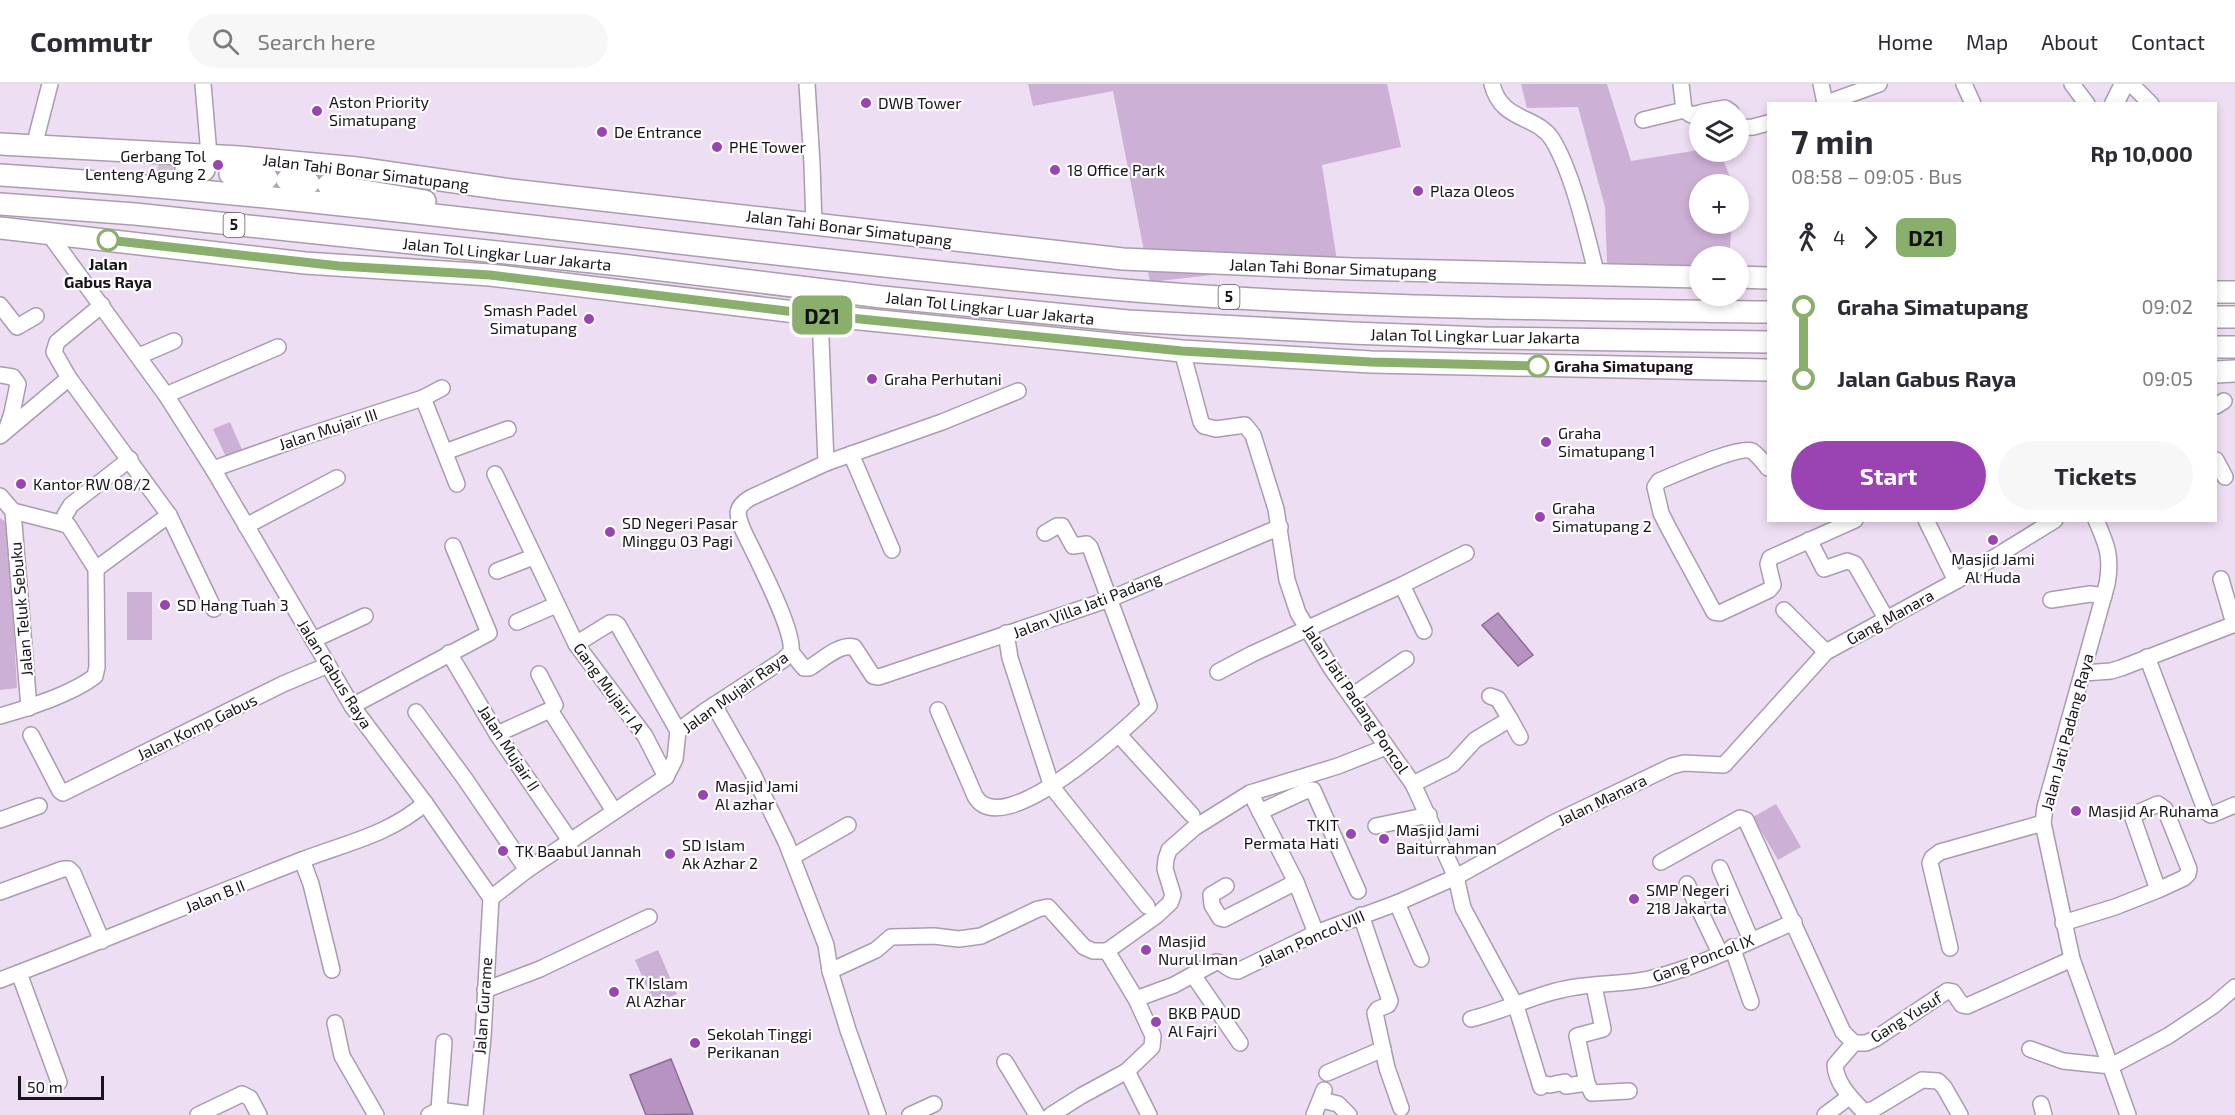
<!DOCTYPE html>
<meta charset="utf-8">
<style>
body{margin:0;font-family:"Exo 2",sans-serif;background:#f7f7f7;color:#2b2b33;height:100vh;display:flex;flex-direction:column;font-size:22px;white-space:nowrap}
*{box-sizing:border-box;margin:0}
p{font-size:20px;color:#7c7c81}
.icon{flex:none;width:33px;height:33px;fill:none;stroke:currentColor;stroke-width:2;stroke-linecap:round;stroke-linejoin:round}
.map{position:relative;flex:1;overflow:hidden}
.side{position:absolute;left:1767px;top:18px;width:450px;height:420px;display:flex;flex-direction:column;background:#fff;border-radius:0px;box-shadow:0 3px 9px #0003}
.side>*{flex:none}
.badge{padding:0 12px;border-radius:9px;font-size:21px;line-height:39px}
.tools{position:absolute;left:1689px;top:18px;display:grid;gap:12px}
.tools a{display:grid;place-items:center;width:60px;height:60px;border-radius:50%;background:#fff;box-shadow:0 3px 9px #0003;font-size:30px}
.scale{position:absolute;left:18px;bottom:15px;width:86px;box-sizing:border-box;padding-left:6px;border:3px solid #18131a;border-top:0;font-size:16px;line-height:21px;white-space:nowrap;color:#18131a;-webkit-text-stroke:4px #fff;paint-order:stroke}
.map>.badge{position:absolute;translate:-50% -50%;box-shadow:0 0 0 3px #fff}
.legs{display:flex;align-items:center;gap:9px;height:66px;padding:0 24px;font-size:20px}
.legs p{margin-inline-start:auto}
.headline{display:flex;align-items:center;justify-content:space-between;height:102px;padding:0 24px}
h1{font-size:33px;font-weight:700;line-height:45px}
.primary-button{display:flex;gap:12px;margin-top:auto;padding:12px 24px}
.primary-button a{flex:1;height:69px;border-radius:36px;background:#9944b2;color:#fff;font-size:24px;font-weight:700;line-height:69px;text-align:center}
.primary-button a+a{background:#f7f7f7;color:#2b2b33}
ul{padding:0 24px;list-style:none}
li{display:flex;align-items:center;gap:21px;height:72px;font-size:22px}
li i{display:grid;place-items:center;width:9px;height:100%;margin:0 8px;background:currentColor}
li i::after{content:'';width:15px;height:15px;margin:-8px;border:4px solid;border-radius:50%;background:#fff}
li p{margin-inline-start:auto}
li:first-child i{background:linear-gradient(#0000 50%,currentColor 0)}
li:last-child i{background:linear-gradient(currentColor 50%,#0000 0)}
header{display:flex;align-items:center;gap:36px;box-sizing:border-box;height:84px;padding:0 30px;background:#fff;border-bottom:2px solid #e1e1e2}
header strong{font-size:28px}
nav{display:flex;gap:33px;margin-inline-start:auto;font-size:21px}
.search{width:420px;height:54px;background:#f7f7f7;display:flex;align-items:center;gap:15px;box-sizing:border-box;padding:0 21px;border-radius:33px;color:#7c7c81;font-size:22px}
.map>svg:first-child{display:block}
.green{fill:#cdb0d6}
.water{fill:#b793c2;stroke:#876d90;stroke-width:1.5}
.lines{fill:none;stroke-linecap:round;stroke-linejoin:round}
.highway-tunnel{stroke:#cec0d2;stroke-width:21;stroke-dasharray:21 10;stroke-linecap:butt}
.minor-casing{stroke:#aa9caf;stroke-width:18}
.major-casing{stroke:#aa9caf;stroke-width:21}
.highway-casing{stroke:#aa9caf;stroke-width:24}
.minor{stroke:#fff;stroke-width:15}
.major{stroke:#fff;stroke-width:18}
.highway{stroke:#fff;stroke-width:21}
.line-1-casing{stroke:#fff;stroke-width:14}
.line-1{stroke:#8aaf6c;stroke-width:9}
.poi-dot{fill:#9944b2;stroke:#fff;stroke-width:2}
.stop-1-dot{fill:#fff;stroke:#8aaf6c;stroke-width:3}
.labels{text-anchor:middle;stroke-width:4.5;stroke-linejoin:round;paint-order:stroke}
.shield{fill:#fff;stroke:#5d5a5f;stroke-width:1.5}
.shield-label{font-size:15px;font-weight:bold;fill:#18131a}
.poi-label{font-size:16px;fill:#18131a;stroke:#fff;text-anchor:start}
.street-label{font-size:16px;fill:#18131a;stroke:#fff}
.stop-label{font-size:16px;font-weight:bold;fill:#18131a;stroke:#fff}
</style>
<header>
<strong>Commutr</strong>
<div class="search"><svg class="icon" aria-label="search" viewBox="0 0 24 24"><circle cx="10" cy="10" r="6"/><path d="M15 15l6 6"/></svg>Search here</div>
<nav><a>Home</a><a>Map</a><a>About</a><a>Contact</a></nav>
</header>
<div class="map">
<svg width="2235" height="1031" viewBox="0 0 2235 1031">
<rect width="100%" height="100%" fill="#eedef3"/>
<g class="green">
<path d="M 1028,0 L 1387,0 L 1401,63 L 1322,81 L 1337,177 L 1150,198 L 1113,7 L 1033,22 Z"/>
<path d="M 1521,0 L 1607,0 L 1631,77 L 1699,66 L 1720,68 L 1733,100 L 1700,100 L 1700,140 L 1732,140 L 1729,172 L 1700,172 L 1699,186 L 1607,180 L 1605,123 L 1578,23 L 1527,24 Z"/>
<path d="M 230,338 L 243,368 L 227,375 L 213,345 Z"/>
<path d="M 0,434 L 8,439 L 17,604 L 0,606 Z"/>
<rect x="127" y="508" width="25" height="48"/>
<path d="M 1776,720 L 1801,763 L 1778,776 L 1753,733 Z"/>
<path d="M 658,866 L 677,910 L 654,920 L 635,876 Z"/>
</g>
<g class="water">
<path d="M 1498,529 L 1533,571 L 1518,582 L 1482,541 Z"/>
<path d="M 671,975 L 693,1030 L 646,1031 L 630,991 Z"/>
</g>
<g class="lines">
<path class="highway-tunnel" d="M 158,81 L 186,85"/>
<defs>
<g id="minor">
<path d="M 203,0 L 209,71"/>
<path d="M 807,0 L 812,80 L 814,141"/>
<path d="M 1492,0 C 1501,38 1537,31 1552,55 C 1573,89 1587,152 1597,192"/>
<path d="M 1681,0 L 1684,26"/>
<path d="M 1821,0 L 1825,19"/>
<path d="M 1964,0 L 1973,20"/>
<path d="M 2072,0 L 2087,20"/>
<path d="M 2131,0 L 2151,20"/>
<path d="M 1824,20 L 1879,0"/>
<path d="M 1703,28 L 1725,24 L 1731,28"/>
<path d="M 1643,36 L 1684,26 L 1691,31 L 1700,29"/>
<path d="M 1738,44 L 1753,43 L 1768,39"/>
<path d="M 34,62 L 50,0"/>
<path d="M 49,150 L 166,311 L 213,385 L 352,622 L 425,719 L 491,814"/>
<path d="M 0,221 L 17,243 L 36,232"/>
<path d="M 102,221 L 57,258 L 54,268 L 69,294 L 169,431 L 214,525"/>
<path d="M 1182,267 L 1201,338 L 1204,342 L 1216,345 L 1245,341 L 1253,351 L 1276,425 L 1287,496 L 1298,529 L 1331,584 L 1413,700 L 1456,793 L 1463,824 L 1516,922 L 1541,1003"/>
<path d="M 139,272 L 174,257"/>
<path d="M 0,291 L 13,293 L 18,300 L 12,329 L 6,347"/>
<path d="M 166,311 L 278,263"/>
<path d="M 423,314 L 457,400"/>
<path d="M 2216,322 L 2224,317"/>
<path d="M 0,352 L 69,294"/>
<path d="M 445,368 L 508,345"/>
<path d="M 851,370 L 892,466"/>
<path d="M 2216,376 L 2225,393"/>
<path d="M 826,379 L 942,338 L 1018,307"/>
<path d="M 1768,384 C 1764,379 1758,371 1752,367 C 1740,361 1674,391 1659,397 L 1655,403 L 1661,429 L 1668,443 L 1714,528 L 1720,529 L 1769,506 L 1773,501 L 1768,480 L 1770,474 L 1855,436"/>
<path d="M 213,385 L 300,354 L 423,314 L 442,304"/>
<path d="M 495,390 L 576,560 L 645,652 L 666,693"/>
<path d="M 0,412 L 13,427 L 68,441 L 96,485 L 97,583 L 95,592 C 74,609 26,625 0,632"/>
<path d="M 13,427 L 29,624"/>
<path d="M 1926,436 L 1956,497"/>
<path d="M 2096,436 C 2107,461 2112,473 2107,500 L 2045,723 L 2043,739 L 2072,875 L 2128,1031"/>
<path d="M 63,440 L 65,431 L 71,421 L 130,375"/>
<path d="M 246,442 L 337,394"/>
<path d="M 1809,456 L 1824,485 L 1847,477 L 1855,480 L 1887,536"/>
<path d="M 96,485 L 169,431"/>
<path d="M 497,487 L 533,473"/>
<path d="M 2221,495 L 2234,540"/>
<path d="M 1402,501 L 1424,547"/>
<path d="M 2051,516 L 2090,510 L 2104,512"/>
<path d="M 1784,526 L 1826,568"/>
<path d="M 517,538 L 556,521"/>
<path d="M 1006,549 L 1010,574 L 1052,703 L 1147,822"/>
<path d="M 313,556 L 365,532"/>
<path d="M 576,560 L 610,539 L 615,539 L 618,541 L 678,647"/>
<path d="M 791,568 L 804,584 L 809,584 C 821,577 840,559 854,563 L 873,592 L 879,593 L 1110,515 L 1280,443"/>
<path d="M 449,569 L 497,650 L 571,758"/>
<path d="M 2147,573 L 2206,728 L 2211,731 L 2235,721"/>
<path d="M 1218,588 L 1252,570 L 1402,501 L 1466,469"/>
<path d="M 2084,589 L 2111,587 L 2121,584 L 2235,540"/>
<path d="M 1352,612 L 1406,575"/>
<path d="M 714,621 L 752,688 L 786,758 L 826,861 L 830,887 L 848,946 L 878,1031"/>
<path d="M 352,622 L 489,549 L 453,462"/>
<path d="M 550,626 L 614,727"/>
<path d="M 938,626 L 975,712 C 1002,760 1126,645 1149,622 L 1090,463 L 1087,460 L 1073,462 L 1062,442 L 1057,442 L 1045,449"/>
<path d="M 416,628 L 465,695 L 527,786"/>
<path d="M 1510,635 L 1520,653"/>
<path d="M 497,650 L 550,626 L 555,621 L 539,590"/>
<path d="M 31,651 L 60,707 L 63,709 L 283,600 L 328,581"/>
<path d="M 1119,651 L 1192,731"/>
<path d="M 1413,700 L 1453,680 L 1475,656 L 1510,635 L 1498,615 L 1490,612"/>
<path d="M 1255,718 L 1296,798 L 1316,849"/>
<path d="M 1260,728 L 1305,707 L 1313,706 L 1358,807"/>
<path d="M 0,736 L 39,722"/>
<path d="M 1376,742 L 1429,731"/>
<path d="M 792,773 L 848,741"/>
<path d="M 302,776 L 311,800 L 332,886"/>
<path d="M 1661,778 L 1740,734 L 1746,736 L 1843,948 L 1854,959"/>
<path d="M 1720,784 L 1751,856"/>
<path d="M 1687,800 L 1720,869"/>
<path d="M 1226,802 L 1211,811 L 1212,821 L 1220,834 L 1224,835 L 1296,798"/>
<path d="M 0,808 L 63,785 L 69,785 L 73,789 L 102,857"/>
<path d="M 491,814 L 527,786 L 666,693 L 675,675 L 678,647 L 705,627 L 783,576 L 791,568 C 795,546 754,470 743,446 C 737,431 734,424 750,414 L 826,379 L 820,231"/>
<path d="M 1397,819 L 1421,875"/>
<path d="M 1361,831 L 1390,917 L 1388,921 L 1378,925 L 1375,929 L 1387,984 L 1401,1024"/>
<path d="M 2063,839 L 2115,823 L 2158,806 L 2184,794 L 2188,790 L 2189,785 L 2165,725 L 2158,720 L 2135,730 L 2133,734 L 2158,806"/>
<path d="M 1732,863 L 1751,918"/>
<path d="M 1950,864 L 1930,779 L 1932,774 L 1940,768 L 2043,739"/>
<path d="M 1107,867 L 1156,832 L 1170,819 L 1173,811 L 1165,785 L 1166,775 L 1169,766 L 1194,744 L 1250,709 L 1338,682 L 1386,663"/>
<path d="M 830,887 L 876,866 L 891,853 L 934,852 L 959,855 L 981,852 L 1038,825 L 1048,823 L 1084,863 L 1093,867 L 1107,867"/>
<path d="M 19,889 L 59,998"/>
<path d="M 1193,891 L 1240,959"/>
<path d="M 0,896 C 101,858 201,815 302,776 C 343,760 391,750 425,719"/>
<path d="M 1594,902 L 1603,945 L 1577,952 L 1587,999 L 1592,1009 L 1629,1007"/>
<path d="M 485,906 L 540,885 L 649,833"/>
<path d="M 1136,915 L 1174,901 L 1216,878 C 1225,878 1228,888 1238,887 L 1316,849 L 1397,819 L 1456,793 L 1553,739 L 1672,682 L 1684,679 L 1724,681 L 1826,568 L 1956,497 L 2055,436"/>
<path d="M 1471,935 C 1507,926 1540,908 1576,903 C 1600,899 1625,900 1649,895 C 1699,883 1747,858 1794,838"/>
<path d="M 335,939 L 342,972 L 376,1031"/>
<path d="M 2030,965 L 2063,977 L 2111,982 L 2168,952 L 2213,922 L 2235,903"/>
<path d="M 1005,978 L 1037,1031"/>
<path d="M 1127,987 L 1149,1031"/>
<path d="M 1327,989 L 1383,965"/>
<path d="M 1540,999 L 1550,1001 L 1565,998 L 1566,1002 L 1587,999"/>
<path d="M 1322,1016 L 1338,1020 L 1349,1031"/>
<path d="M 2041,1020 L 2044,1031"/>
<path d="M 439,1026 L 444,958"/>
<path d="M 198,1031 L 242,1010 L 250,1014 L 259,1031"/>
<path d="M 429,1031 L 439,1026 L 475,1031"/>
<path d="M 475,1031 L 483,953 L 491,814"/>
<path d="M 910,1031 L 934,1020"/>
<path d="M 1051,1031 L 1081,1012 L 1127,987 L 1152,963 L 1153,952 L 1136,915 L 1107,867"/>
<path d="M 1314,1031 L 1324,1006"/>
<path d="M 1825,1031 L 1849,1013"/>
<path d="M 1960,1031 L 1944,1003 L 1938,997 L 1922,996 L 1874,1025 L 1864,1028 C 1852,1015 1836,1000 1835,981 L 1854,959 L 1866,959 L 1875,955 L 1947,907 L 1953,908 L 1962,921 L 1967,922 L 2072,875"/>
</g>
<path id="major" d="M 2114,20 L 2124,0"/>
<g id="highway">
<path d="M 0,60 L 239,73 L 357,84 L 504,105 L 1123,175 L 1353,185 L 1700,193"/>
<path d="M 186,85 L 204,86"/>
<path d="M 230,90 L 267,94"/>
<path d="M 0,91 C 368,115 733,171 1100,204 C 1322,224 1546,225 1768,228"/>
<path d="M 287,96 L 309,99"/>
<path d="M 328,101 L 425,117"/>
<path d="M 0,120 L 135,130 L 621,181 L 882,213 L 1128,237 L 1351,249 L 1484,254 L 1768,258"/>
<path d="M 0,144 L 305,179 L 490,191 L 820,231 L 1182,267 L 1371,278 L 1768,286"/>
<path d="M 1738,193 L 1768,194"/>
<path d="M 2216,208 L 2235,208"/>
<path d="M 2216,233 L 2235,233"/>
<path d="M 2216,263 L 2235,263"/>
<path d="M 2216,288 L 2235,287"/>
</g>
</defs>
<use href="#minor" class="minor-casing"/>
<use href="#major" class="major-casing"/>
<use href="#highway" class="highway-casing"/>
<use href="#minor" class="minor"/>
<use href="#major" class="major"/>
<use href="#highway" class="highway"/>
</g>
<g class="lines">
<defs>
<path id="line-1" d="M 108,156 L 339,182 L 490,191 L 820,231 L 1182,267 L 1371,278 L 1538,282"/>
</defs>
<use href="#line-1" class="line-1-casing"/>
<use href="#line-1" class="line-1"/>
</g>
<g class="poi-dot">
<circle cx="866" cy="19" r="6"/>
<circle cx="317" cy="27" r="6"/>
<circle cx="602" cy="48" r="6"/>
<circle cx="717" cy="63" r="6"/>
<circle cx="218" cy="81" r="6"/>
<circle cx="1055" cy="86" r="6"/>
<circle cx="1418" cy="107" r="6"/>
<circle cx="589" cy="235" r="6"/>
<circle cx="872" cy="295" r="6"/>
<circle cx="1546" cy="358" r="6"/>
<circle cx="21" cy="400" r="6"/>
<circle cx="1540" cy="433" r="6"/>
<circle cx="610" cy="448" r="6"/>
<circle cx="1993" cy="456" r="6"/>
<circle cx="165" cy="521" r="6"/>
<circle cx="703" cy="711" r="6"/>
<circle cx="2076" cy="727" r="6"/>
<circle cx="1351" cy="750" r="6"/>
<circle cx="1384" cy="755" r="6"/>
<circle cx="503" cy="767" r="6"/>
<circle cx="670" cy="770" r="6"/>
<circle cx="1634" cy="815" r="6"/>
<circle cx="1146" cy="866" r="6"/>
<circle cx="614" cy="908" r="6"/>
<circle cx="1156" cy="938" r="6"/>
<circle cx="695" cy="959" r="6"/>
</g>
<g class="stop-1-dot">
<circle cx="108" cy="156" r="10"/>
<circle cx="1538" cy="282" r="10"/>
</g>
<g class="labels">
<g class="shield">
<rect x="223.5" y="129" width="21" height="24" rx="4.5"/>
<rect x="1218.5" y="201" width="21" height="24" rx="4.5"/>
</g>
<g class="shield-label">
<text x="234" y="146">5</text>
<text x="1229" y="218">5</text>
</g>
<g class="poi-label">
<text x="329" y="24">Aston Priority<tspan x="329" dy="18">Simatupang</tspan></text>
<text x="878" y="25">DWB Tower</text>
<text x="614" y="54">De Entrance</text>
<text x="729" y="69">PHE Tower</text>
<text x="206" y="78" text-anchor="end">Gerbang Tol<tspan x="206" dy="18">Lenteng Agung 2</tspan></text>
<text x="1067" y="92">18 Office Park</text>
<text x="1430" y="113">Plaza Oleos</text>
<text x="577" y="232" text-anchor="end">Smash Padel<tspan x="577" dy="18">Simatupang</tspan></text>
<text x="884" y="301">Graha Perhutani</text>
<text x="1558" y="355">Graha<tspan x="1558" dy="18">Simatupang 1</tspan></text>
<text x="33" y="406">Kantor RW 08/2</text>
<text x="1552" y="430">Graha<tspan x="1552" dy="18">Simatupang 2</tspan></text>
<text x="622" y="445">SD Negeri Pasar<tspan x="622" dy="18">Minggu 03 Pagi</tspan></text>
<text x="1993" y="481" text-anchor="middle">Masjid Jami<tspan x="1993" dy="18">Al Huda</tspan></text>
<text x="177" y="527">SD Hang Tuah 3</text>
<text x="715" y="708">Masjid Jami<tspan x="715" dy="18">Al azhar</tspan></text>
<text x="2088" y="733">Masjid Ar Ruhama</text>
<text x="1339" y="747" text-anchor="end">TKIT<tspan x="1339" dy="18">Permata Hati</tspan></text>
<text x="1396" y="752">Masjid Jami<tspan x="1396" dy="18">Baiturrahman</tspan></text>
<text x="682" y="767">SD Islam<tspan x="682" dy="18">Ak Azhar 2</tspan></text>
<text x="515" y="773">TK Baabul Jannah</text>
<text x="1646" y="812">SMP Negeri<tspan x="1646" dy="18">218 Jakarta</tspan></text>
<text x="1158" y="863">Masjid<tspan x="1158" dy="18">Nurul Iman</tspan></text>
<text x="626" y="905">TK Islam<tspan x="626" dy="18">Al Azhar</tspan></text>
<text x="1168" y="935">BKB PAUD<tspan x="1168" dy="18">Al Fajri</tspan></text>
<text x="707" y="956">Sekolah Tinggi<tspan x="707" dy="18">Perikanan</tspan></text>
</g>
<g class="street-label">
<text transform="translate(366 88) rotate(7)" y="6">Jalan Tahi Bonar Simatupang</text>
<text transform="translate(849 144) rotate(7)" y="6">Jalan Tahi Bonar Simatupang</text>
<text transform="translate(507 170) rotate(6)" y="6">Jalan Tol Lingkar Luar Jakarta</text>
<text transform="translate(1333 184) rotate(2)" y="6">Jalan Tahi Bonar Simatupang</text>
<text transform="translate(990 224) rotate(6)" y="6">Jalan Tol Lingkar Luar Jakarta</text>
<text transform="translate(1475 252) rotate(1)" y="6">Jalan Tol Lingkar Luar Jakarta</text>
<text transform="translate(328 345) rotate(-18)" y="6">Jalan Mujair III</text>
<text transform="translate(1087 521) rotate(-21)" y="6">Jalan Villa Jati Padang</text>
<text transform="translate(21 525) rotate(-95)" y="6">Jalan Teluk Sebuku</text>
<text transform="translate(1890 533) rotate(-29)" y="6">Gang Manara</text>
<text transform="translate(335 590) rotate(58)" y="6">Jalan Gabus Raya</text>
<text transform="translate(609 604) rotate(54)" y="6">Gang Mujair I A</text>
<text transform="translate(735 608) rotate(-36)" y="6">Jalan Mujair Raya</text>
<text transform="translate(1356 615) rotate(56)" y="6">Jalan Jati Padang Poncol</text>
<text transform="translate(197 643) rotate(-26)" y="6">Jalan Komp Gabus</text>
<text transform="translate(2067 648) rotate(-75)" y="6">Jalan Jati Padang Raya</text>
<text transform="translate(509 664) rotate(57)" y="6">Jalan Mujair II</text>
<text transform="translate(1602 716) rotate(-26)" y="6">Jalan Manara</text>
<text transform="translate(215 812) rotate(-22)" y="6">Jalan B II</text>
<text transform="translate(1311 854) rotate(-24)" y="6">Jalan Poncol VIII</text>
<text transform="translate(1703 874) rotate(-21)" y="6">Gang Poncol IX</text>
<text transform="translate(483 922) rotate(-86)" y="6">Jalan Gurame</text>
<text transform="translate(1906 933) rotate(-32)" y="6">Gang Yusuf</text>
</g>
<g class="stop-label">
<text x="108" y="186">Jalan<tspan x="108" dy="18">Gabus Raya</tspan></text>
<text x="1554" y="288" text-anchor="start">Graha Simatupang</text>
</g>
</g>
</svg>
<div class="tools">
<a><svg class="icon" aria-label="layers" viewBox="0 0 24 24"><path d="M12 4l9 5-9 5-9-5zM3 14l9 5 9-5"/></svg></a>
<a>+</a>
<a>−</a>
</div>
<div class="scale">50 m</div>
<b class="badge" style="left:822px;top:231px;background:#8aaf6c;color:#111">D21</b>
<section class="side">
<div class="headline"><div><h1>7 min</h1><p>08:58 – 09:05 · Bus</p></div><b>Rp 10,000</b></div>
<div class="legs"><svg class="icon" aria-label="walk" viewBox="0 0 24 24"><circle cx="13" cy="4" r="2"/><path d="M13 8l-2 6 4 7M11 14l-3 7M7 12l3-4h3l4 4"/></svg>4<svg class="icon" aria-label="forward" viewBox="0 0 24 24"><path d="M9 5l7 7-7 7"/></svg><b class="badge" style="background:#8aaf6c;color:#111">D21</b></div>
<ul>
<li><i style="color:#8aaf6c"></i><b>Graha Simatupang</b><p>09:02</p></li>
<li><i style="color:#8aaf6c"></i><b>Jalan Gabus Raya</b><p>09:05</p></li>
</ul>
<div class="primary-button"><a>Start</a><a>Tickets</a></div>
</section>
</div>
